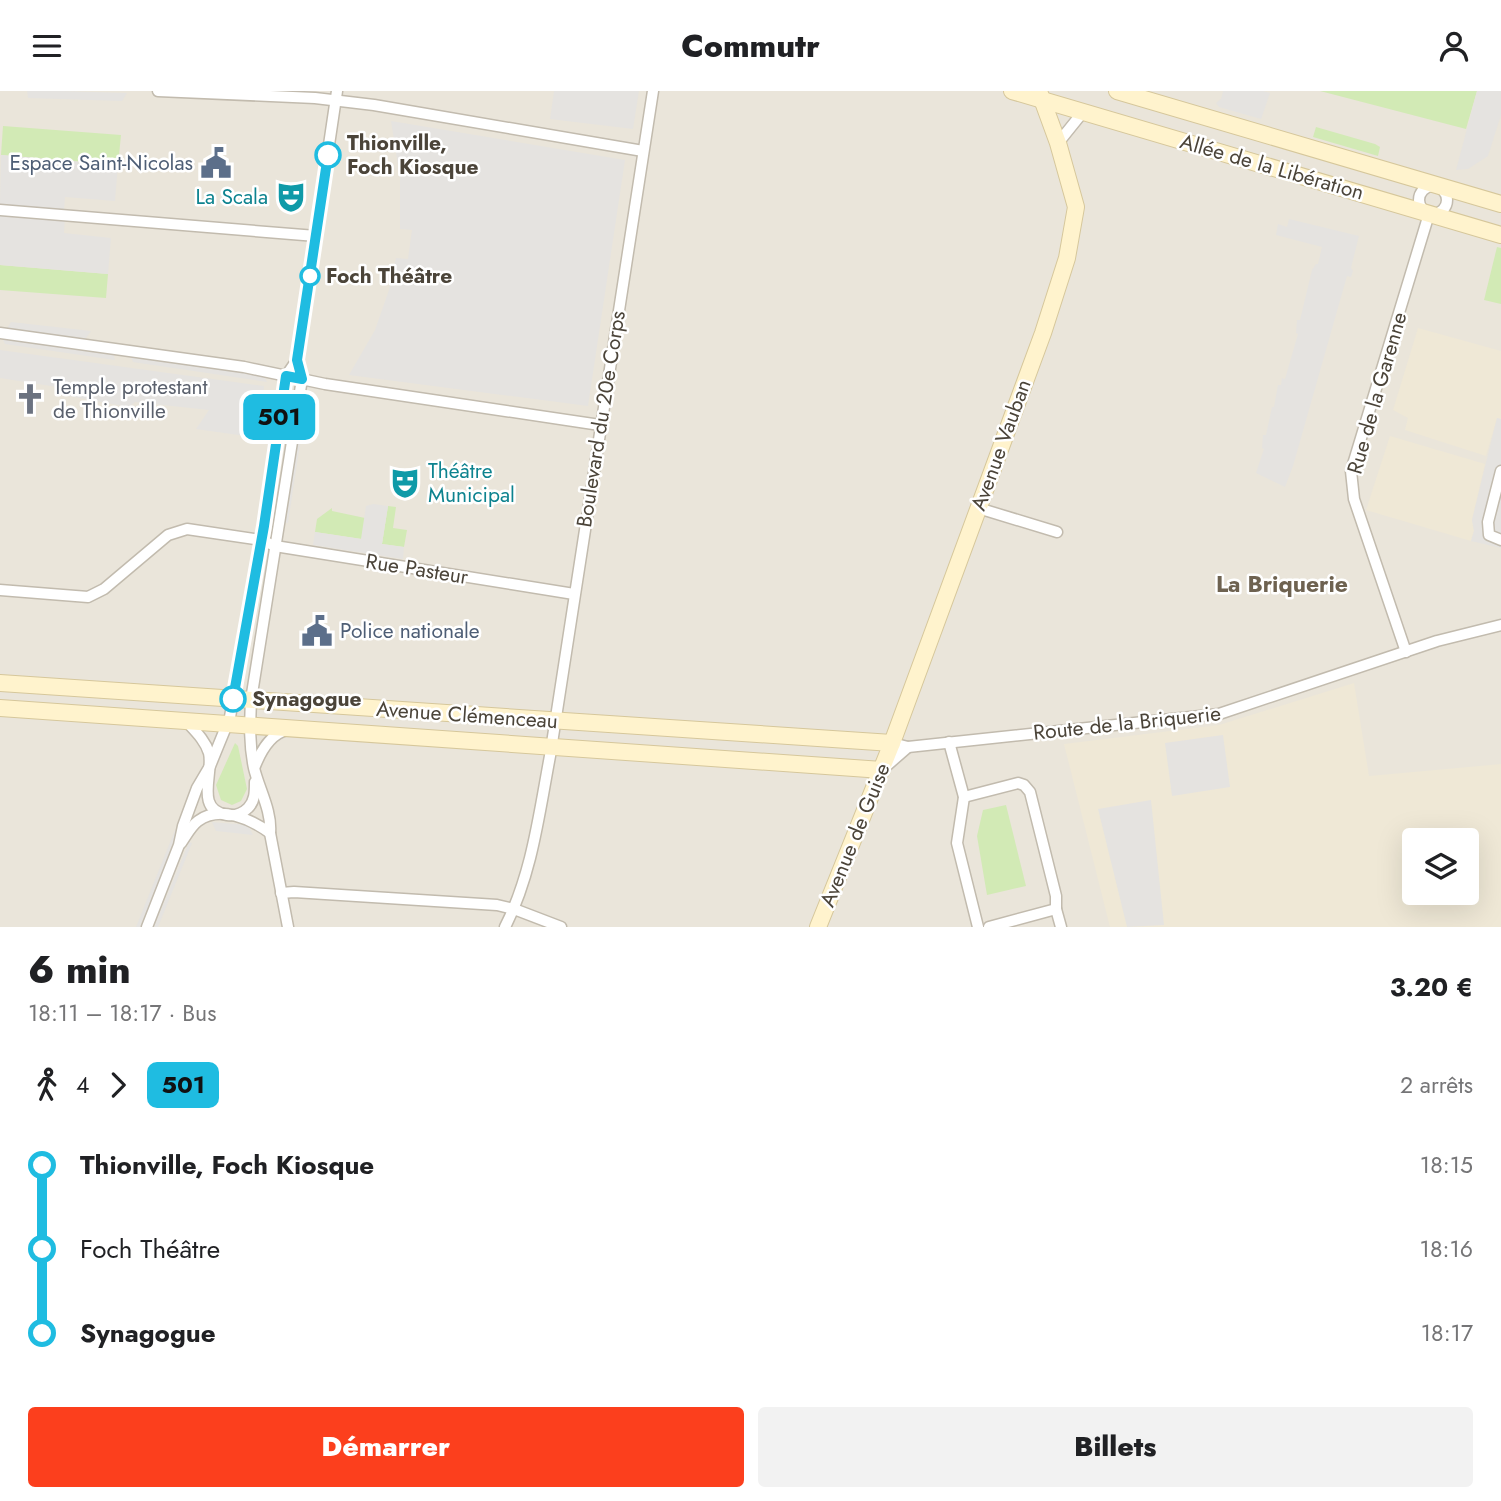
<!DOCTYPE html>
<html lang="fr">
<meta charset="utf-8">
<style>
body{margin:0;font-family:Jost,sans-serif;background:#f2f2f2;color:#202124;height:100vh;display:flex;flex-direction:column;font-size:26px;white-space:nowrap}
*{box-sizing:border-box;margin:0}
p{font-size:23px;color:#757577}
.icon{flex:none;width:38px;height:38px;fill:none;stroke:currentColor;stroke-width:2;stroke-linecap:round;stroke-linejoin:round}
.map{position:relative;height:836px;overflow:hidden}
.details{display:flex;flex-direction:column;background:#fff;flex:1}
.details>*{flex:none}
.badge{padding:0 14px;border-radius:10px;font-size:24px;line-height:46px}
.controls{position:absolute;left:1402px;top:737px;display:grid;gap:14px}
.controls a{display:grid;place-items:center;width:77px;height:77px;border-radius:7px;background:#fff;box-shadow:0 7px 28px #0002;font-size:35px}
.map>.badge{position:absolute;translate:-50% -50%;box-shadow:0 0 0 4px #fff}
.legs{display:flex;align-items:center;gap:10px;height:77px;padding:0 28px;font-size:23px}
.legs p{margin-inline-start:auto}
.overview{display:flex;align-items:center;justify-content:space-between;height:119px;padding:0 28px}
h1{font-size:38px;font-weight:800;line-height:52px}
.primary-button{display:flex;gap:14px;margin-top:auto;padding:14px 28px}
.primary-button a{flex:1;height:80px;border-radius:7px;background:#fc3f1d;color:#fff;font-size:28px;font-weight:800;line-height:80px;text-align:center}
.primary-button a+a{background:#f2f2f2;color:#202124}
ul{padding:0 28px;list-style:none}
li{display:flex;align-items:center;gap:24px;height:84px;font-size:26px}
li i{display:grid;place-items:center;width:10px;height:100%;margin:0 9px;background:currentColor}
li i::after{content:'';width:18px;height:18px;margin:-9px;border:5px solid;border-radius:50%;background:#fff}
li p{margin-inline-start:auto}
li:first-child i{background:linear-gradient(#0000 50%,currentColor 0)}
li:last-child i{background:linear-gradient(currentColor 50%,#0000 0)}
header{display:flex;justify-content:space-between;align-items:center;height:91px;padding:0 28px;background:#fff;font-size:32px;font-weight:800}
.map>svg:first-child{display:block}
.residential{fill:#eae5da;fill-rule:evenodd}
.education{fill:#efe8d6;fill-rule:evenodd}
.green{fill:#d2eab5}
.parking{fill:#e5e3e0}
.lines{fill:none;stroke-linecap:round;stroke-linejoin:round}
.street-casing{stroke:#c2bbae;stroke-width:13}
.secondary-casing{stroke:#d6c79b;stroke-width:18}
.street{stroke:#fff;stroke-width:10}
.secondary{stroke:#fff3cd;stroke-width:16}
.line-1-casing{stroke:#fff;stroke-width:16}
.line-1{stroke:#1fbce1;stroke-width:10}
.stop-1-dot{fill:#fff;stroke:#1fbce1;stroke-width:3.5}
.labels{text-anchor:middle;stroke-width:5;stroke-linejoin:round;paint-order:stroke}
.stop-label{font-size:21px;font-weight:bold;fill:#4b4439;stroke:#fff;text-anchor:start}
.service-label{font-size:21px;fill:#4e5e75;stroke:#fff;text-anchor:end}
.street-label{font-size:21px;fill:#4b4439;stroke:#fff}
.culture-label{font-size:21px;fill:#0d838f;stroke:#fff;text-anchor:end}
.worship-label{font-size:21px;fill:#5b616d;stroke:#fff;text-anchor:start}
.neighbourhood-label{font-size:23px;font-weight:bold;fill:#6e6250;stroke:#fff}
</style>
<header><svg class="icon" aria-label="menu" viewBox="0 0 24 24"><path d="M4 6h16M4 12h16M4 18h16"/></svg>Commutr<svg class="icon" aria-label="person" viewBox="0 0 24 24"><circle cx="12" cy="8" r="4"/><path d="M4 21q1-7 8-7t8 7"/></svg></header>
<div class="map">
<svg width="1501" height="836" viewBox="0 0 1501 836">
<rect width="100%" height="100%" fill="#f6f3ec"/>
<path class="residential" d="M 0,0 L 1501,0 L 1501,836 L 0,836 ZM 1414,749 L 1466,749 L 1466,802 L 1414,802 Z"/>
<g class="education">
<path d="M 1418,237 L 1501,260 L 1501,328 L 1497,327 L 1486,365 L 1405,339 L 1408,327 L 1393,319 Z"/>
<path d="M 1390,345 L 1485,373 L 1472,429 L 1474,440 L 1471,450 L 1366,419 Z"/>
<path d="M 1354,592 L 1369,685 L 1501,673 L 1501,836 L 1110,836 L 1064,653 L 1219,634 ZM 1414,749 L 1466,749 L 1466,802 L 1414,802 Z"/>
</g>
<g class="green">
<path d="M 1320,0 L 1477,0 L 1466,38 Z"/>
<path d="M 3,35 L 121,44 L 118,74 L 1,64 Z"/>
<path d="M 1316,36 L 1375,53 L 1380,56 L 1378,65 L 1313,46 Z"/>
<path d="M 1497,156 L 1501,157 L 1501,213 L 1484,209 Z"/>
<path d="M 0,174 L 108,183 L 106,207 L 0,199 Z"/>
<path d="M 388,415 L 396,416 L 393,437 L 407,439 L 404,456 L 382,453 Z"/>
<path d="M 332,417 L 332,420 L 365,427 L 362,448 L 315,441 L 317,428 Z"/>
<path d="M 235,652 L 238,655 L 247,698 L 241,710 L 232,714 L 221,709 L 216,694 Z"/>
<path d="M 1006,714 L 1026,795 L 987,804 L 977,745 L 983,719 Z"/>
</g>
<g class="parking">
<path d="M 27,0 L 61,0 L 127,2 L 122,10 L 28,7 Z"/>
<path d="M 554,0 L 639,0 L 633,38 L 550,28 Z"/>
<path d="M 1223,0 L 1263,0 L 1270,2 L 1261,28 L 1219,16 L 1216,12 L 1221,8 Z"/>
<path d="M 1477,0 L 1501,0 L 1501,24 L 1488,65 L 1468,78 L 1456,79 Z"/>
<path d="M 391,30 L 625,69 L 588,315 L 349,284 L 375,239 L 389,199 L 396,167 L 408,168 L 412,139 L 400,138 L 400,87 Z"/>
<path d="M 1,64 L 118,74 L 115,110 L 65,106 L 64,119 L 0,114 Z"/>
<path d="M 0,121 L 65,126 L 64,142 L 111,147 L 108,183 L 0,174 Z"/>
<path d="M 1289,128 L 1359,145 L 1351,177 L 1353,180 L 1351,186 L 1347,185 L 1293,375 L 1285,396 L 1256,382 L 1264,358 L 1262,357 L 1263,344 L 1266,344 L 1272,316 L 1274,316 L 1278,294 L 1281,294 L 1282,287 L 1285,288 L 1298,243 L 1296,242 L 1297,229 L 1300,229 L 1312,179 L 1316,173 L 1318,173 L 1322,156 L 1276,144 L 1278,133 L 1287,136 Z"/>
<path d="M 11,231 L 91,240 L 84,250 L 6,239 Z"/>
<path d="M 1,245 L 113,261 L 115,269 L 5,253 Z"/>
<path d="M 0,259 L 264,295 L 259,347 L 196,338 L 209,319 L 135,311 L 129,316 L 57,303 L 57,296 L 0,287 Z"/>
<path d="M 130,264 L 263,283 L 267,291 L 133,271 Z"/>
<path d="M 299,326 L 304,327 L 288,432 L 284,431 Z"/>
<path d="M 1497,327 L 1501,328 L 1501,457 L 1471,450 L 1474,440 L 1472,429 Z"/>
<path d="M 373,413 L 388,415 L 382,453 L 404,456 L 403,468 L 313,454 L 315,441 L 361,448 L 366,415 Z"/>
<path d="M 1223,644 L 1230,696 L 1172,705 L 1165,652 Z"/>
<path d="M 1151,709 L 1164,834 L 1127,836 L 1098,718 Z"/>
<path d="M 212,731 L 248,734 L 253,744 L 216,740 Z"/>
<path d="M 175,739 L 179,741 L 140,836 L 136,836 Z"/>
<path d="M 189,751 L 192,752 L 158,836 L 154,836 Z"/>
</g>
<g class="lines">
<defs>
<g id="street">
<path d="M 158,0 L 315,7 L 374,14 L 643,60"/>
<path d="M 1058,52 L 1083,21"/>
<circle cx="1433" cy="109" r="14"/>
<path d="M 0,119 L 316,145"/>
<path d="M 0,242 L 244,276 L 325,293 L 600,334"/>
<path d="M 1501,380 L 1488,431 L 1489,444 L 1501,449"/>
<path d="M 978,417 L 1057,441"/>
<path d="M 0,499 L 88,506 L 104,498 L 168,444 L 187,438 L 261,449 L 275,455 L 574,503"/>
<path d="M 1406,561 L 1354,408 L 1351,380 L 1429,123"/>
<path d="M 186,630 C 195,640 205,649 209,662 C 214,682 194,719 227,724 C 235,725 243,722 248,717 C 255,710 255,701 255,691"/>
<path d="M 949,651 L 964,706 L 957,752 L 978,836"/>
<path d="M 892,652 L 908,656 L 1219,623 L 1437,550 L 1501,534"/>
<path d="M 255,675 C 261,660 270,643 287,639"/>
<path d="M 884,677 L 908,656"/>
<path d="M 964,706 L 1018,692 L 1024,694 L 1030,701 L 1056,805 L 1056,818 L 1061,836"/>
<path d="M 181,752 C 186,745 191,735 198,730 C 220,714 251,728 270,742"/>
<path d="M 281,802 L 294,801 L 497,814 L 514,818 L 561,836"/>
<path d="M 147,836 L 179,754 L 183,735 L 197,697 L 210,675 L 230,626 L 264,435 L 286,285 L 297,269"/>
<path d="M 288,836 L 270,742 C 272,720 259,698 254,677 C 249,653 250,633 251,609 L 302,288 L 297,269 L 337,0"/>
<path d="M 505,836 C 532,783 539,723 550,665 L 653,0"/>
<path d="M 989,836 L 1056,818"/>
</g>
<g id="secondary">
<path d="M 1012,0 L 1501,144"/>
<path d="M 1117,0 L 1501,113"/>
<path d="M 0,592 L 892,652"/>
<path d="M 0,617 L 882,679"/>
<path d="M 818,836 L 892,652 L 1043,242 L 1067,167 L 1076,116 L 1058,52 L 1039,0"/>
</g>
</defs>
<use href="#street" class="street-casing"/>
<use href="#secondary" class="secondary-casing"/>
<use href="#street" class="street"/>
<use href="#secondary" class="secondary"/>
</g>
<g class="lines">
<defs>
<path id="line-1" d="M 233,608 L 264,435 L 286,285 L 302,288 L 297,269 L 328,64"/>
</defs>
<use href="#line-1" class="line-1-casing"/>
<use href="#line-1" class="line-1"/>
</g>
<defs>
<symbol id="civic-bare" viewBox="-9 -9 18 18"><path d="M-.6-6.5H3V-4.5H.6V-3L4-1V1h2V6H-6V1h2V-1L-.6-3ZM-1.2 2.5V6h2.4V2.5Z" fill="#5c6f8a" stroke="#fff" stroke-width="2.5" paint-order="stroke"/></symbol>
<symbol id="theatre-bare" viewBox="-9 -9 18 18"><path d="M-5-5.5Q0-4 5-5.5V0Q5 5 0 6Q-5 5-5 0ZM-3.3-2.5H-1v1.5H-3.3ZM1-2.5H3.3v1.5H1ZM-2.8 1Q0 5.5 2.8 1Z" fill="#0f9aa8" stroke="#fff" stroke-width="2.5" paint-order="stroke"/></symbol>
<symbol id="church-bare" viewBox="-9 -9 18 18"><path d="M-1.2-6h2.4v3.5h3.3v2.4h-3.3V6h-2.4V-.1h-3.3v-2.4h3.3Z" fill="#6b7280" stroke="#fff" stroke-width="2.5" paint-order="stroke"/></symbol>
</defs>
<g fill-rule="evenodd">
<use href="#civic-bare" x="194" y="50" width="44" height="44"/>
<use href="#theatre-bare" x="269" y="84" width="44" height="44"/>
<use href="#church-bare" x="8" y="286" width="44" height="44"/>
<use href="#theatre-bare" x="383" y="370" width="44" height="44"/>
<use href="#civic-bare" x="295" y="518" width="44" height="44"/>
</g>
<g class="stop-1-dot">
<circle cx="328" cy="64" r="12"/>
<circle cx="310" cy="185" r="9"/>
<circle cx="233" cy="608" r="12"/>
</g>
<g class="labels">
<g class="stop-label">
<text x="347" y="59">Thionville,<tspan x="347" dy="24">Foch Kiosque</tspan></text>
<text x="326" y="192">Foch Théâtre</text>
<text x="252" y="615">Synagogue</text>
</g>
<g class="service-label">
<text x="193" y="79">Espace Saint-Nicolas</text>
<text x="340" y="547" text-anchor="start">Police nationale</text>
</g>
<g class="street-label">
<text transform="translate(1272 76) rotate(16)" y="7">Allée de la Libération</text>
<text transform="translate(1377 302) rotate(-74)" y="7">Rue de la Garenne</text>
<text transform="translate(601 328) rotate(-81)" y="7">Boulevard du 20e Corps</text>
<text transform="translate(1001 354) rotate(-70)" y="7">Avenue Vauban</text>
<text transform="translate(417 478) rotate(9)" y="7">Rue Pasteur</text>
<text transform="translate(467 624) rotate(4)" y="7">Avenue Clémenceau</text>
<text transform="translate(1127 632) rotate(-6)" y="7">Route de la Briquerie</text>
<text transform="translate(855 744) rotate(-68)" y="7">Avenue de Guise</text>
</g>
<g class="culture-label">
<text x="268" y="113">La Scala</text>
<text x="428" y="387" text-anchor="start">Théâtre<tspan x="428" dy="24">Municipal</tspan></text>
</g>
<g class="worship-label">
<text x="53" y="303">Temple protestant<tspan x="53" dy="24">de Thionville</tspan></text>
</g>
<g class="neighbourhood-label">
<text x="1282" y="501">La Briquerie</text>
</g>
</g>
</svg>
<div class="controls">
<a><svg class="icon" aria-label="layers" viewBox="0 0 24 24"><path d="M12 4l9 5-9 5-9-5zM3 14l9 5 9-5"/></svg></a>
</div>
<b class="badge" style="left:279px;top:326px;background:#1fbce1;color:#111">501</b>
</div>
<section class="details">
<div class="overview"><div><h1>6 min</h1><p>18:11 – 18:17 · Bus</p></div><b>3.20 €</b></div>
<div class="legs"><svg class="icon" aria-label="walk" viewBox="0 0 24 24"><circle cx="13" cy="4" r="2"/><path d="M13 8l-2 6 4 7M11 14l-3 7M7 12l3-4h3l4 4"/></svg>4<svg class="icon" aria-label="forward" viewBox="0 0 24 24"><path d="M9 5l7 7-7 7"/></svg><b class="badge" style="background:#1fbce1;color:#111">501</b><p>2 arrêts</p></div>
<ul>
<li><i style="color:#1fbce1"></i><b>Thionville, Foch Kiosque</b><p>18:15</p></li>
<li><i style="color:#1fbce1"></i><span>Foch Théâtre</span><p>18:16</p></li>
<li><i style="color:#1fbce1"></i><b>Synagogue</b><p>18:17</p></li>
</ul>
<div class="primary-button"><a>Démarrer</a><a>Billets</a></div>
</section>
